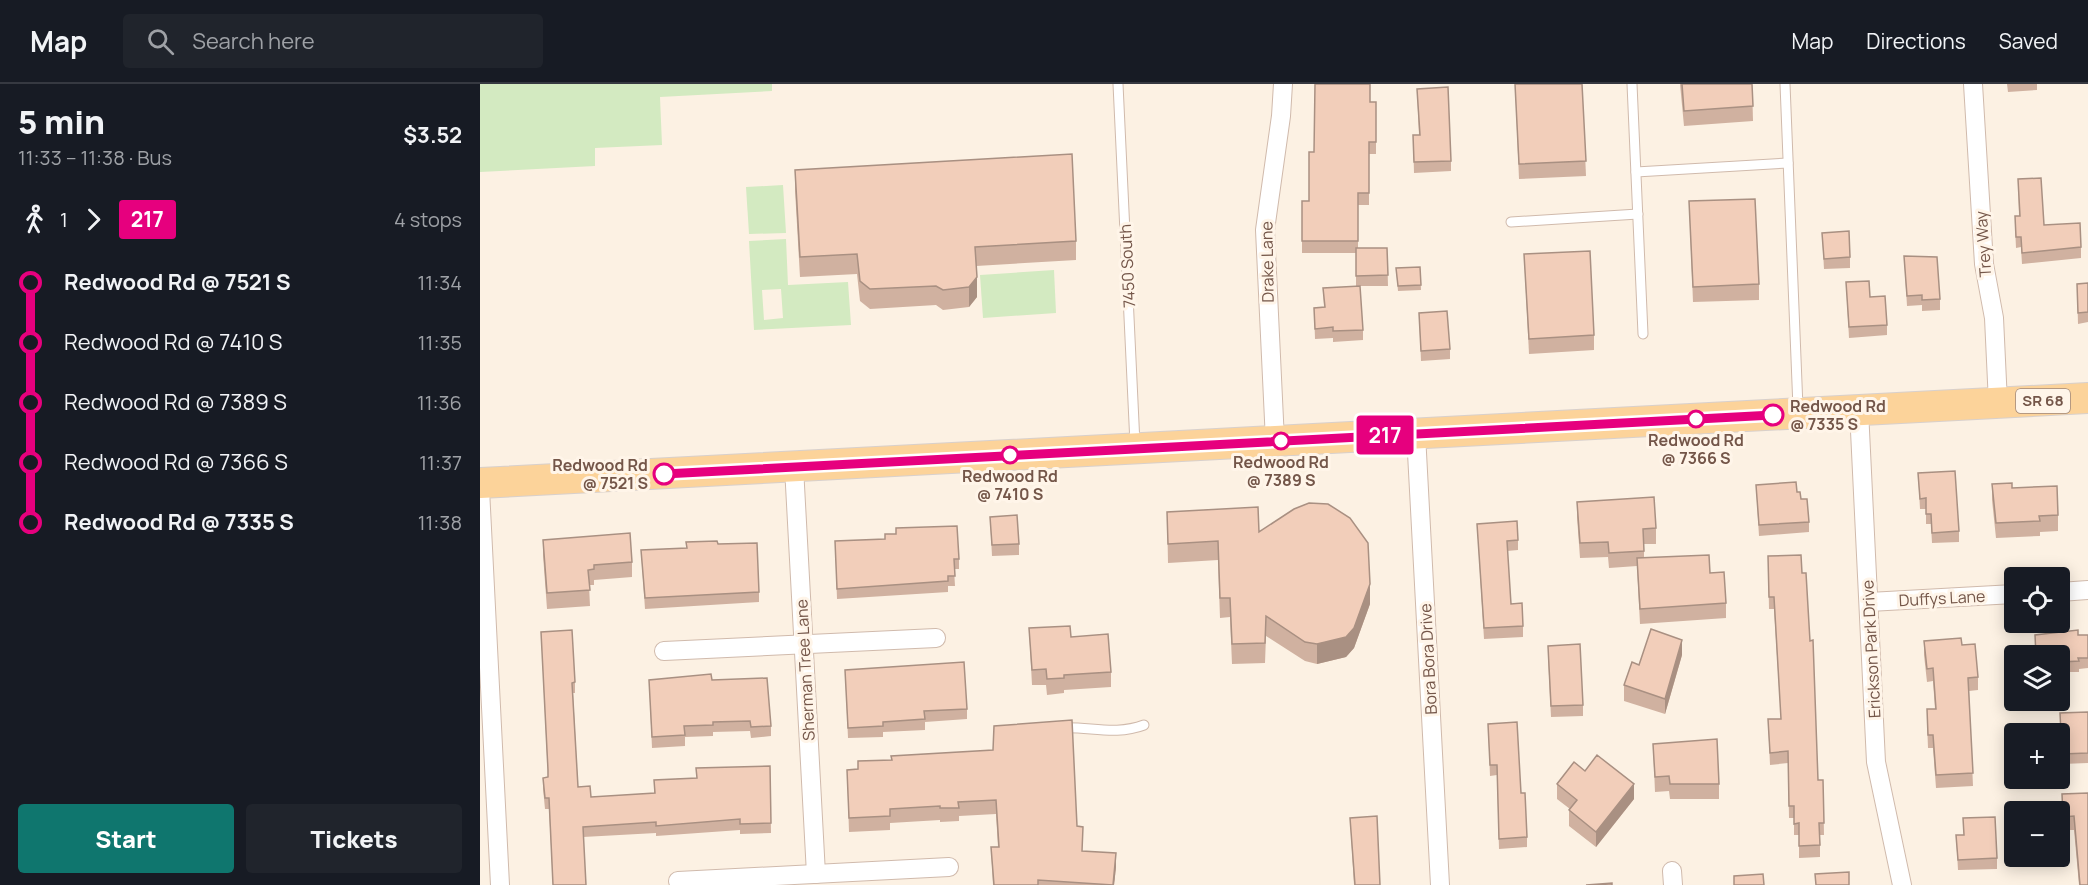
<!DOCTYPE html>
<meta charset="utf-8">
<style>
body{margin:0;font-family:Manrope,sans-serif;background:#20242c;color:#f1f3f6;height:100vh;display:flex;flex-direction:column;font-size:22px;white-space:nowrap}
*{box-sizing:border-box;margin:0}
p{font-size:20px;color:#9ea1a6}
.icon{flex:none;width:33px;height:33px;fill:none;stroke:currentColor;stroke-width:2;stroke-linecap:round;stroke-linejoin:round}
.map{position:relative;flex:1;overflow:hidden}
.side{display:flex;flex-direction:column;background:#171b24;width:480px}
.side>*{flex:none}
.badge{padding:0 12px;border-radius:4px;font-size:21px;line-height:39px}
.buttons{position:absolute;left:1524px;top:483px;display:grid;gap:12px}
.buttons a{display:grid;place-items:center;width:66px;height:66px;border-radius:6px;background:#171b24;box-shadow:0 3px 15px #0003;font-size:30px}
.map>.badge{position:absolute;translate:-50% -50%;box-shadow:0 0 0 3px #fff}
.legs{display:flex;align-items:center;gap:9px;height:66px;padding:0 18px;font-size:20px}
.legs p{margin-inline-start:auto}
.summary{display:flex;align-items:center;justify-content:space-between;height:102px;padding:0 18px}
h1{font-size:33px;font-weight:800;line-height:45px}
.button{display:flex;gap:12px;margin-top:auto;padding:12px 18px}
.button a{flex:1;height:69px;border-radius:6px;background:#0f766e;color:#fff;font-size:24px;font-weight:800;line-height:69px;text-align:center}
.button a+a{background:#20242c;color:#f1f3f6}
ul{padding:0 18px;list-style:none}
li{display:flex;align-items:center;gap:21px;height:60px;font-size:22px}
li i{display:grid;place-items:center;width:9px;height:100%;margin:0 8px;background:currentColor}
li i::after{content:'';width:15px;height:15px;margin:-8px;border:4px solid;border-radius:50%;background:#171b24}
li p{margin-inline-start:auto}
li:first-child i{background:linear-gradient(#0000 50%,currentColor 0)}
li:last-child i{background:linear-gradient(currentColor 50%,#0000 0)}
header{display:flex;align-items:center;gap:36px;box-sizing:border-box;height:84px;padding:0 30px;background:#171b24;border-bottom:2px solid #363941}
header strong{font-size:28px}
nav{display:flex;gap:33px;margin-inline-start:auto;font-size:21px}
.search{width:420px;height:54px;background:#20242c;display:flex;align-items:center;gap:15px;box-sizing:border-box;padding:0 21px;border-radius:6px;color:#9ea1a6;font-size:22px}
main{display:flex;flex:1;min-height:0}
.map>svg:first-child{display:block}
.green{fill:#d3eac1;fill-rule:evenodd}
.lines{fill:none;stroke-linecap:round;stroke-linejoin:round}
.service-casing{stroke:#d0baac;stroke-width:11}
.minor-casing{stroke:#d0baac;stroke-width:20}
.primary-casing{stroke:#d8d0cc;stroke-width:32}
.service{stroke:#fff;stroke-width:9}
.minor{stroke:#fff;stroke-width:18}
.primary{stroke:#fcd39a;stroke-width:30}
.wall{fill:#d0b1a0}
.shaded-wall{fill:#a99082}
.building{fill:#f2ceba;stroke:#a99082;stroke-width:1.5}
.line-1-casing{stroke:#fff;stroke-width:14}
.line-1{stroke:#e6007e;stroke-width:9}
.stop-1-dot{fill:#fff;stroke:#e6007e;stroke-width:3}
.labels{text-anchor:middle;stroke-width:6;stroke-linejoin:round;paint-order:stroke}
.shield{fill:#fff5e9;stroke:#9e8679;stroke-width:1.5}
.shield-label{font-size:15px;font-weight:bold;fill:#745649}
.street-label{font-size:16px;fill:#745649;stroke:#fff5e9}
.stop-label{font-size:16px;font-weight:bold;fill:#745649;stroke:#fff5e9}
</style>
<header>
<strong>Map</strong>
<div class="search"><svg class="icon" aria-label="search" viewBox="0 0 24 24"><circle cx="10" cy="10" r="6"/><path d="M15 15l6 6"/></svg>Search here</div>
<nav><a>Map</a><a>Directions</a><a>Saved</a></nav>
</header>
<main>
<section class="side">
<div class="summary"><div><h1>5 min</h1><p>11:33 – 11:38 · Bus</p></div><b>$3.52</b></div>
<div class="legs"><svg class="icon" aria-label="walk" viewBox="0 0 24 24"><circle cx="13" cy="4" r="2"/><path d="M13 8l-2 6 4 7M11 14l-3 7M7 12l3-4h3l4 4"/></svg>1<svg class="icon" aria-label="forward" viewBox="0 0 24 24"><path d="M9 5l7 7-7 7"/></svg><b class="badge" style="background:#e6007e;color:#fff">217</b><p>4 stops</p></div>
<ul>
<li><i style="color:#e6007e"></i><b>Redwood Rd @ 7521 S</b><p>11:34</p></li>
<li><i style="color:#e6007e"></i><span>Redwood Rd @ 7410 S</span><p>11:35</p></li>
<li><i style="color:#e6007e"></i><span>Redwood Rd @ 7389 S</span><p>11:36</p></li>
<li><i style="color:#e6007e"></i><span>Redwood Rd @ 7366 S</span><p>11:37</p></li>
<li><i style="color:#e6007e"></i><b>Redwood Rd @ 7335 S</b><p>11:38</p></li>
</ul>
<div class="button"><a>Start</a><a>Tickets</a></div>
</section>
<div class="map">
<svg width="1608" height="801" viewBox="0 0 1608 801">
<rect width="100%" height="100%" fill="#fcf1e3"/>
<g class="green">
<path d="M 0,0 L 292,0 L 292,7 L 180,13 L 182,61 L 115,64 L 115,82 L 0,88 Z"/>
<path d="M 303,101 L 306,149 L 269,150 L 266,103 Z"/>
<path d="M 306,155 L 308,201 L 368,198 L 371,241 L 274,246 L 269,157 ZM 301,205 L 303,234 L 284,236 L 282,206 Z"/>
<path d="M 574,186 L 576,229 L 503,234 L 500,191 Z"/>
</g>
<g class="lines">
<defs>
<g id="service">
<path d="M 638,0 L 655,360"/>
<path d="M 1152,0 L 1163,250"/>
<path d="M 1305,0 L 1318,324"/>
<path d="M 1156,88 L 1308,79"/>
<path d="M 1031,138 L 1158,130"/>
<path d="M 580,644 C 609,642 635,652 664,641"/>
</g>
<g id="minor">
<path d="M 1493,0 L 1504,180 L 1514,234 L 1518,319"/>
<path d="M 1379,326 L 1396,678 L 1422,801"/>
<path d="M 936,350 L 960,801"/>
<path d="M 795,357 L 785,146 L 801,32 L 803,0"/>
<path d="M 314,383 L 336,790"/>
<path d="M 0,405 L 20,801"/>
<path d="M 1580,508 L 1608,506"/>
<path d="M 1389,518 L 1534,510"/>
<path d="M 184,567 L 456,554"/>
<path d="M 1192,787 L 1193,801"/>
<path d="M 198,797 L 469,783"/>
</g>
<path id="primary" d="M 0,399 L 1608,314"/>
</defs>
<use href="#service" class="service-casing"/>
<use href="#minor" class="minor-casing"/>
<use href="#primary" class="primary-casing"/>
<use href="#service" class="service"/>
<use href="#minor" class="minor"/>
<use href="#primary" class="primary"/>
</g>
<g class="wall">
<path d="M 1035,0 L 1102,0 L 1106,92 L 1039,95 Z"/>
<path d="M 1200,0 L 1272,0 L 1273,37 L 1204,42 Z"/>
<path d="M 1527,0 L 1559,0 L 1557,0 L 1557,6 L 1528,8 Z"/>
<path d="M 937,5 L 971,77 L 971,87 L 934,89 L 933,51 L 939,51 Z"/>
<path d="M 890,18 L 896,18 L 896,70 L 889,70 L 889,121 L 878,121 L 878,164 L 907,164 L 908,202 L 876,202 L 876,169 L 822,169 L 822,117 L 829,117 L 834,68 Z"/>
<path d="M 315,86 L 596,157 L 596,176 L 496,182 L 497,213 L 489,223 L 463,226 L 456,221 L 390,225 L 380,217 L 377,190 L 320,193 L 315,106 Z"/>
<path d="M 1538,95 L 1564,141 L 1601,163 L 1601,174 L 1542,180 L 1541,163 L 1536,164 L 1535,142 L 1535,132 L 1539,132 Z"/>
<path d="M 1209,117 L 1279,200 L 1279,216 L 1213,218 Z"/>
<path d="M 1342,149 L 1370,173 L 1370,184 L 1344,185 Z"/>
<path d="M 1044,170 L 1114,251 L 1114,266 L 1049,270 Z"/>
<path d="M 1424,172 L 1460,215 L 1460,226 L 1442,227 L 1442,221 L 1427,222 Z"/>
<path d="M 940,183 L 941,206 L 918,207 L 916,184 Z"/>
<path d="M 1366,198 L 1390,213 L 1407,241 L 1407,251 L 1369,254 Z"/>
<path d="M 1608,199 L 1608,238 L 1598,240 L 1597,200 Z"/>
<path d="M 843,204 L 883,246 L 883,256 L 853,258 L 853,254 L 835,255 L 834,224 L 844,223 Z"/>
<path d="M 939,229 L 970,265 L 970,275 L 941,277 Z"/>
<path d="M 1438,389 L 1479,447 L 1479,458 L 1452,459 L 1451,440 L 1446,440 L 1446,425 L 1440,425 Z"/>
<path d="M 1512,400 L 1532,404 L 1578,431 L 1578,447 L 1560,448 L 1560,452 L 1516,454 L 1512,416 Z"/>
<path d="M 1276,401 L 1317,408 L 1321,415 L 1329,438 L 1329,448 L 1279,452 Z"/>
<path d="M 1097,418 L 1176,444 L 1176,460 L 1164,460 L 1164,473 L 1230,489 L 1246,519 L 1246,534 L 1160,540 L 1157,482 L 1129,484 L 1128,473 L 1100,474 L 1097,433 Z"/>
<path d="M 687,428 L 779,448 L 890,520 L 874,564 L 866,573 L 837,580 L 825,577 L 786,552 L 785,579 L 752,580 L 750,533 L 740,534 L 738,476 L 688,479 Z"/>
<path d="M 510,433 L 539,460 L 539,471 L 512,472 Z"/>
<path d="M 997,440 L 1038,456 L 1038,466 L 1027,467 L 1031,520 L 1043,542 L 1043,553 L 1004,555 Z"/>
<path d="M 63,456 L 152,478 L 152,493 L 114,496 L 114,501 L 109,501 L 110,522 L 67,525 L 63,471 Z"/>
<path d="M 355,457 L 479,475 L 479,485 L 474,485 L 475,502 L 468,502 L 468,508 L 357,515 Z"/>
<path d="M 238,460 L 279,508 L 279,518 L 165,525 L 161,466 L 206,464 Z"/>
<path d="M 1288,472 L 1322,489 L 1330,557 L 1338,696 L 1343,696 L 1344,751 L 1340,751 L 1340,773 L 1319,774 L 1319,751 L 1314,751 L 1314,734 L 1309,734 L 1308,679 L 1290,681 L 1288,635 L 1301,635 L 1294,525 L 1289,525 Z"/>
<path d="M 549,544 L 591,553 L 631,588 L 631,603 L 584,606 L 584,609 L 567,611 L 566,601 L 552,601 Z"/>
<path d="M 61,548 L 95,598 L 95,609 L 93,609 L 98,703 L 111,713 L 174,709 L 174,696 L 216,694 L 290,682 L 291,749 L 260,750 L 260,746 L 176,752 L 176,749 L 103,753 L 106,801 L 73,801 L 69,725 L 65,725 L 63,704 L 63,694 L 68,693 Z"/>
<path d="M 1555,551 L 1608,551 L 1608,584 L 1599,585 L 1599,588 L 1581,588 L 1581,592 L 1580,592 L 1580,572 L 1556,572 Z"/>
<path d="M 1444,557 L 1482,561 L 1498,593 L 1498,606 L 1489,607 L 1493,702 L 1456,704 L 1453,664 L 1448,664 L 1447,638 L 1447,625 L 1455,625 L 1453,597 L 1447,598 L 1444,571 Z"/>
<path d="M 1202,571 L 1185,630 L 1144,617 L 1144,601 L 1159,581 Z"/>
<path d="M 1068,572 L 1103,621 L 1103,632 L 1071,633 Z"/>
<path d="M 365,586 L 487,625 L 487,635 L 445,638 L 445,646 L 403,648 L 403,653 L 368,654 Z"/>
<path d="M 169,596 L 232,596 L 291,642 L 291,652 L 271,654 L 270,647 L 233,648 L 233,652 L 205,653 L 205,662 L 172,664 Z"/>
<path d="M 1608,628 L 1608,679 L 1582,680 L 1580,629 Z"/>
<path d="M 1008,640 L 1041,709 L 1047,753 L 1047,763 L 1019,765 L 1017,691 L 1010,692 Z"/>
<path d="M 1173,660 L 1239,700 L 1239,715 L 1190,715 L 1189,707 L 1175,708 Z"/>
<path d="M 411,676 L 597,742 L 602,767 L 636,783 L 634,801 L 513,801 L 511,763 L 518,763 L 516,730 L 479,732 L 479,737 L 460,738 L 460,736 L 410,739 L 410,746 L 369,748 L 367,686 L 378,685 Z"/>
<path d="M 1105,687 L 1154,715 L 1116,763 L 1089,742 L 1089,726 L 1090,725 L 1077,715 L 1077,700 Z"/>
<path d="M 1608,709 L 1608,801 L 1599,801 L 1594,746 L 1583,746 L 1582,710 Z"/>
<path d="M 870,734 L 900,801 L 874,801 Z"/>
<path d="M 1483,734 L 1517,774 L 1517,785 L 1478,786 L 1476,751 L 1484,751 Z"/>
</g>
<g class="shaded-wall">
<path d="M 497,193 L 497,213 L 489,223 L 489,203 Z"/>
<path d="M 890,500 L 890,520 L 874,564 L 866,573 L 837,580 L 837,560 Z"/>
<path d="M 1202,556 L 1202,571 L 1185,630 L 1185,615 Z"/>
<path d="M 1154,700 L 1154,715 L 1116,763 L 1116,748 Z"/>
<path d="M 636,769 L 636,783 L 634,801 L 633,801 Z"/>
</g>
<g class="building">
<path d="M 835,0 L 890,0 L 890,18 L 896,18 L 896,58 L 889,58 L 889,109 L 878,109 L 878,157 L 822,157 L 822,117 L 829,117 L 829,68 L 834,68 Z"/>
<path d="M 1035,0 L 1102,0 L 1106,77 L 1039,80 Z"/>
<path d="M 1202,0 L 1272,0 L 1273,22 L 1204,27 Z"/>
<path d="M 968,3 L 971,77 L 934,78 L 933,51 L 940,51 L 937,5 Z"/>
<path d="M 592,70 L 596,157 L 495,163 L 497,193 L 489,203 L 463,206 L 456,202 L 390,205 L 380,197 L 377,170 L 320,173 L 315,86 Z"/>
<path d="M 1561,94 L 1564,141 L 1600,139 L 1601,163 L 1542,169 L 1541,153 L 1536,153 L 1535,132 L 1540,132 L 1538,95 Z"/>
<path d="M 1275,115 L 1279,200 L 1213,203 L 1209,117 Z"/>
<path d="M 1369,147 L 1370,173 L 1344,175 L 1342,149 Z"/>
<path d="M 876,164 L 907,164 L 908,191 L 876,192 Z"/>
<path d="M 1110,167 L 1114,251 L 1049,255 L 1044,170 Z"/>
<path d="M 1424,172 L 1457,173 L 1460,215 L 1442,216 L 1442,211 L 1427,212 Z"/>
<path d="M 940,183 L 941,201 L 918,202 L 916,184 Z"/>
<path d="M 1389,197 L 1390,213 L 1405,212 L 1407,241 L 1369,243 L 1366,198 Z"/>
<path d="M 1608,199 L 1608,228 L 1598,229 L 1597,200 Z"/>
<path d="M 880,202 L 883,246 L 853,247 L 853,243 L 835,245 L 834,224 L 845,223 L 843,204 Z"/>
<path d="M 967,227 L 970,265 L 941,267 L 939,229 Z"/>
<path d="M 1475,387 L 1479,447 L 1452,449 L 1451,430 L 1446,430 L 1446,414 L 1440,415 L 1438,389 Z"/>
<path d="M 1316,398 L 1317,408 L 1320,408 L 1321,415 L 1327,415 L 1329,438 L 1279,441 L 1276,401 Z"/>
<path d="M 1532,399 L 1532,404 L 1577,402 L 1578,431 L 1559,432 L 1560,437 L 1516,439 L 1512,400 Z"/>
<path d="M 1174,413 L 1176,444 L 1163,445 L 1164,467 L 1129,469 L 1128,458 L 1100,459 L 1097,418 Z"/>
<path d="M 829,419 L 848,420 L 870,434 L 888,459 L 890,500 L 874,544 L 866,553 L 837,560 L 825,558 L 786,532 L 785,559 L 752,560 L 750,514 L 740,514 L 738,457 L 688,460 L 687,428 L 778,423 L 779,448 L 814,425 Z"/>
<path d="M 537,431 L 539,460 L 512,461 L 510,433 Z"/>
<path d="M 1037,437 L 1038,456 L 1027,457 L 1031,520 L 1042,519 L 1043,542 L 1004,544 L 997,440 Z"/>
<path d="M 477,442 L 479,475 L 474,475 L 475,492 L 468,492 L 468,497 L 357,505 L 355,457 L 405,455 L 405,450 L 416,450 L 416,444 Z"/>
<path d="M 150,449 L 152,478 L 114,481 L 114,485 L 108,486 L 110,506 L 67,509 L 63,456 Z"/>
<path d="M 237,457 L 238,460 L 277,459 L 279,508 L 165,514 L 161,466 L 207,464 L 206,458 Z"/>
<path d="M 1229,471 L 1230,489 L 1244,488 L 1246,519 L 1160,525 L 1157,474 Z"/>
<path d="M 1321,471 L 1322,489 L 1326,489 L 1330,557 L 1333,556 L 1338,696 L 1343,696 L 1344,739 L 1339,739 L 1340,761 L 1319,762 L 1319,739 L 1314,740 L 1314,722 L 1309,722 L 1308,667 L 1290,669 L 1288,635 L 1301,635 L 1294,513 L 1289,513 L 1288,472 Z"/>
<path d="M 590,542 L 591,553 L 628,550 L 631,588 L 584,591 L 584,594 L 567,595 L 566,585 L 552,586 L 549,544 Z"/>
<path d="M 1171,545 L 1202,556 L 1185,615 L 1144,601 L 1152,578 L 1159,581 Z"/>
<path d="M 92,546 L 95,598 L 92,599 L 98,703 L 110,702 L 111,713 L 175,709 L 174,696 L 217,694 L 216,684 L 290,682 L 291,739 L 260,740 L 260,735 L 176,742 L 176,738 L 103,743 L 106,801 L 73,801 L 69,714 L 65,714 L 63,694 L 68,693 L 68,686 L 61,548 Z"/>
<path d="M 1598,546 L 1598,551 L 1608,551 L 1608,574 L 1598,574 L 1599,577 L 1581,578 L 1581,581 L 1580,581 L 1580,572 L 1556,572 L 1555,551 Z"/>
<path d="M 1481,554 L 1482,561 L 1495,560 L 1498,593 L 1488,594 L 1493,689 L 1456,691 L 1453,651 L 1448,651 L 1447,625 L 1456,625 L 1453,584 L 1447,585 L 1444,557 Z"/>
<path d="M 1100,560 L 1103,621 L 1071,622 L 1068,562 Z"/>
<path d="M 484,578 L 487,625 L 444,627 L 445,635 L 403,638 L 403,642 L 368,644 L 365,586 Z"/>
<path d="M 231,590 L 232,596 L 287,594 L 291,642 L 271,643 L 270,637 L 233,638 L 233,641 L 204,642 L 205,651 L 172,653 L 169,596 Z"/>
<path d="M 1608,628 L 1608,669 L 1582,670 L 1580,629 Z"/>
<path d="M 592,636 L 597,742 L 603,743 L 602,767 L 636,769 L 633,801 L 558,796 L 558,801 L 514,801 L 511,763 L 519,763 L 516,716 L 478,718 L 479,724 L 460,724 L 460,722 L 410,725 L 410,732 L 369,734 L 367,686 L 378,685 L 378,677 L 412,676 L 411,672 L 513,666 L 514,642 Z"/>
<path d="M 1037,638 L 1041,709 L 1045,709 L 1047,753 L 1019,755 L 1017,681 L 1010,681 L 1008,640 Z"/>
<path d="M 1237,655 L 1239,700 L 1190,700 L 1189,692 L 1175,693 L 1173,660 Z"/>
<path d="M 1117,671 L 1154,700 L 1116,748 L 1089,726 L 1097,716 L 1077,700 L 1094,678 L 1105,687 Z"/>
<path d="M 1608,709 L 1608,801 L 1600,801 L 1594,732 L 1583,733 L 1582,710 Z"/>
<path d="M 897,732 L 900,801 L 875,801 L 870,734 Z"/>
<path d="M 1515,733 L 1517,774 L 1478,776 L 1476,751 L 1484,751 L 1483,734 Z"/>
<path d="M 1369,788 L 1369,801 L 1336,801 L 1335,790 Z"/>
<path d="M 1283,790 L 1284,801 L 1254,801 L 1254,792 Z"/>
<path d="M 1132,799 L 1132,801 L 1106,801 Z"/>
</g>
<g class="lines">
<defs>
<path id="line-1" d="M 184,390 L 1293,331"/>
</defs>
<use href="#line-1" class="line-1-casing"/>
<use href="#line-1" class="line-1"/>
</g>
<g class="stop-1-dot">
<circle cx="1293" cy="331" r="10"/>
<circle cx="1216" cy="335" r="8"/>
<circle cx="801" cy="357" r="8"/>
<circle cx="530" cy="371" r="8"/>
<circle cx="184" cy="390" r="10"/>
</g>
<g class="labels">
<rect class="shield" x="1536" y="305" width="54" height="24" rx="4.5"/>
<g class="shield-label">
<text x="1563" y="322">SR 68</text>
</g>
<g class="street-label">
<text transform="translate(1503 160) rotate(-94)" y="6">Trey Way</text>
<text transform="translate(787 178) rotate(-91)" y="6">Drake Lane</text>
<text transform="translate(647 182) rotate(-93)" y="6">7450 South</text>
<text transform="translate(1462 514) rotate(-3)" y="6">Duffys Lane</text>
<text transform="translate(1391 565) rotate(-93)" y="6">Erickson Park Drive</text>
<text transform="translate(948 575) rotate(-93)" y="6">Bora Bora Drive</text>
<text transform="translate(325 586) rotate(-93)" y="6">Sherman Tree Lane</text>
</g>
<g class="stop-label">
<text x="1310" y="328" text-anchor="start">Redwood Rd<tspan x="1310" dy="18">@ 7335 S</tspan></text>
<text x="1216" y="362">Redwood Rd<tspan x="1216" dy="18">@ 7366 S</tspan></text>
<text x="801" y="384">Redwood Rd<tspan x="801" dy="18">@ 7389 S</tspan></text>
<text x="168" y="387" text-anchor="end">Redwood Rd<tspan x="168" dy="18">@ 7521 S</tspan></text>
<text x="530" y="398">Redwood Rd<tspan x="530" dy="18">@ 7410 S</tspan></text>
</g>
</g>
</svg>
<div class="buttons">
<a><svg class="icon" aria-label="locate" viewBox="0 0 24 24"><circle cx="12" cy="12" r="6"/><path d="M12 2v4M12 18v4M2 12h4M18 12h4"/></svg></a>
<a><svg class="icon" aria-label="layers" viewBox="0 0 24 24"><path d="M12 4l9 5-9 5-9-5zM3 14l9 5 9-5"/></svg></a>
<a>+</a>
<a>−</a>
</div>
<b class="badge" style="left:905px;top:351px;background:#e6007e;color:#fff">217</b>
</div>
</main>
